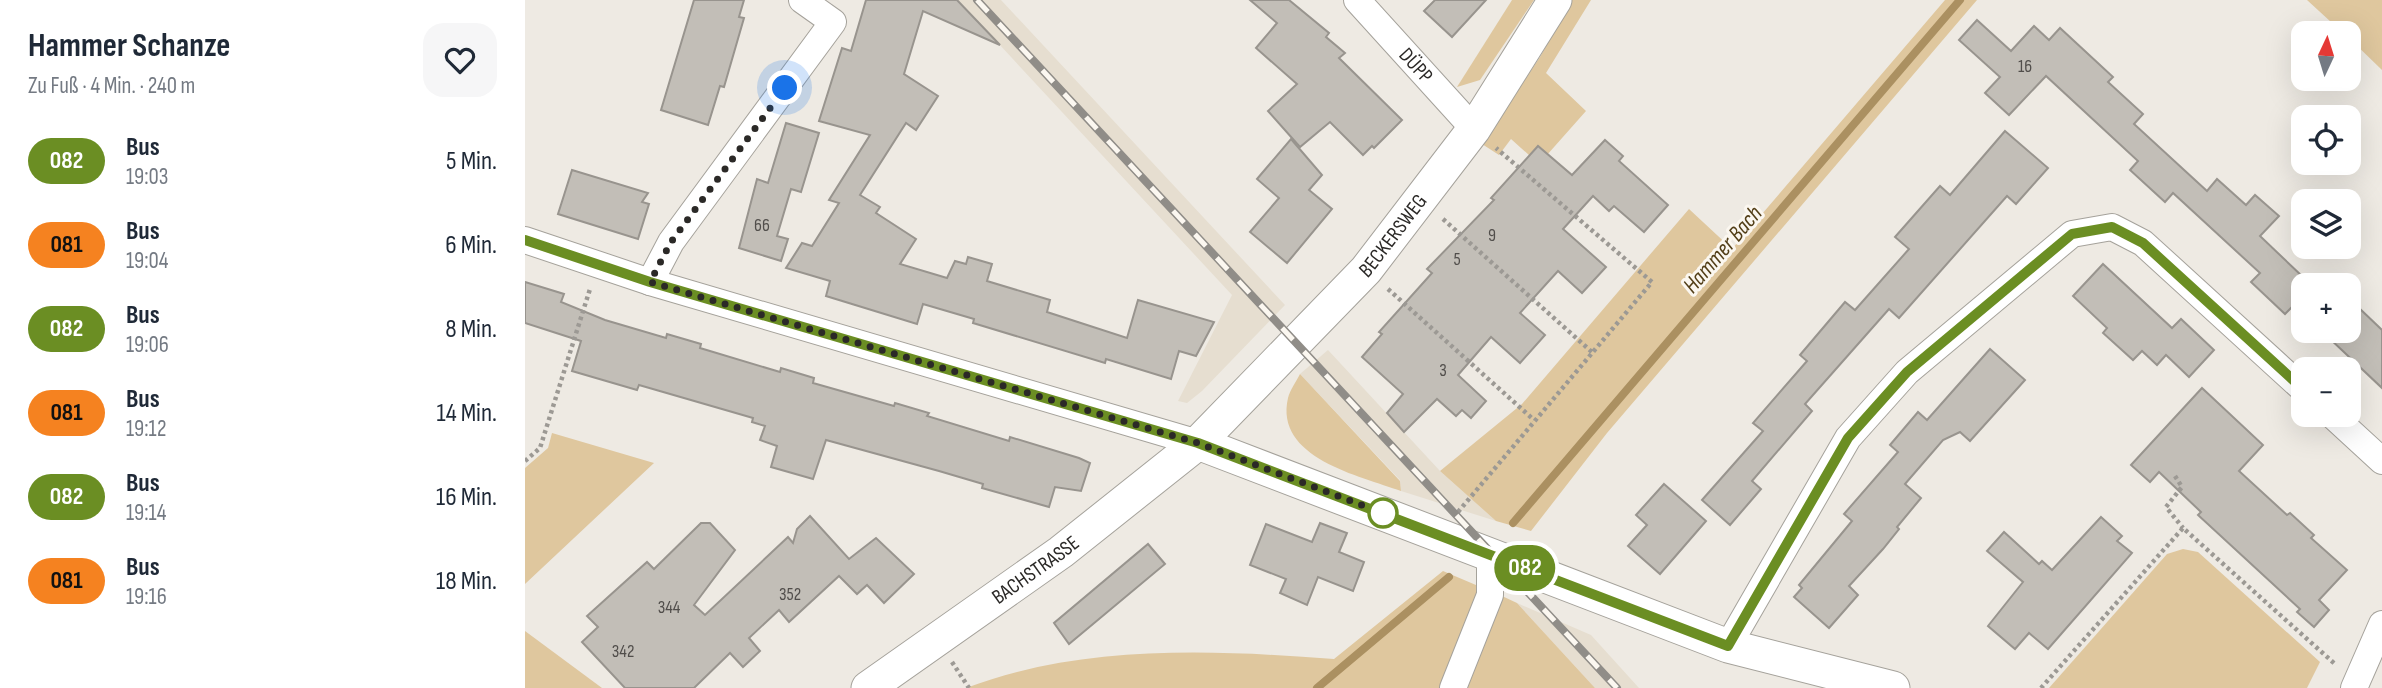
<!DOCTYPE html>
<html lang="de">
<meta charset="utf-8">
<style>
body{margin:0;font-family:"Sofia Sans Condensed",sans-serif;background:#f6f6f7;color:#1f2937;height:100vh;display:flex;flex-direction:column;font-size:26px;white-space:nowrap}
*{box-sizing:border-box;margin:0}
p{font-size:23px;color:#747a83}
.icon{flex:none;width:38px;height:38px;fill:none;stroke:currentColor;stroke-width:2;stroke-linecap:round;stroke-linejoin:round}
.map{position:relative;flex:1;overflow:hidden}
.details{display:flex;flex-direction:column;background:#fff;width:525px}
.details>*{flex:none}
.badge{padding:0 14px;border-radius:23px;font-size:24px;line-height:46px}
.needle{width:46px;rotate:4deg}
.tools{position:absolute;left:1766px;top:21px;display:grid;gap:14px}
.tools a{display:grid;place-items:center;width:70px;height:70px;border-radius:14px;background:#fff;box-shadow:0 7px 28px #0002;font-size:35px}
.you{position:absolute;width:35px;height:35px;margin:-18px;border:5px solid #fff;border-radius:50%;background:#1a73e8;box-shadow:0 0 0 10px #1a73e833}
.map>.badge{position:absolute;translate:-50% -50%;box-shadow:0 0 0 4px #fff}
.round{display:grid;place-items:center;flex:none;width:74px;height:74px;border-radius:21px;background:#f6f6f7}
.overview{display:flex;align-items:center;justify-content:space-between;height:119px;padding:0 28px}
h1{font-size:33px;font-weight:700;line-height:52px}
ul{padding:0;list-style:none}
li{display:flex;align-items:center;gap:21px;height:84px;padding:0 28px}
li div{flex:1}
li b{display:block;font-size:26px}
li em{font-style:normal}
li .badge{min-width:77px;font-weight:700;text-align:center}
main{display:flex;flex:1;min-height:0}
.map>svg:first-child{display:block}
.built{fill:#e6ded0}
.green{fill:#dfc79e}
.lines{fill:none;stroke-linecap:round;stroke-linejoin:round}
.stream{stroke:#ab9061;stroke-width:8}
.building{fill:#c2beb7;stroke:#98948e;stroke-width:2}
.minor-casing{stroke:#a5a29b;stroke-width:28}
.tertiary-casing{stroke:#a5a29b;stroke-width:35}
.path{stroke:#9c9994;stroke-width:4.5;stroke-dasharray:3.5 3.5;stroke-linecap:butt}
.minor{stroke:#fff;stroke-width:26}
.tertiary{stroke:#fff;stroke-width:33}
.rail-casing{stroke:#908d88;stroke-width:8}
.rail{stroke:#fbf7f0;stroke-width:5;stroke-dasharray:16;stroke-linecap:butt}
.line-casing{stroke:#fff;stroke-width:16}
.line{stroke:#6b8e23;stroke-width:10}
.walk{stroke:#2b2927;stroke-width:7;stroke-dasharray:0 12.6}
.stop-dot{fill:#fff;stroke:#6b8e23;stroke-width:3.5}
.labels{text-anchor:middle;stroke-width:6;stroke-linejoin:round;paint-order:stroke}
.number-label{font-size:18px;fill:#514e4b}
.street-label{font-size:21px;fill:#2b2927;stroke:#fbf7f0}
.water-label{font-size:23px;font-style:italic;fill:#533f18;stroke:#fbf7f0}
</style>
<main>
<section class="details">
<div class="overview"><div><h1>Hammer Schanze</h1><p>Zu Fuß · 4 Min. · 240 m</p></div><a class="round"><svg class="icon" aria-label="heart" viewBox="0 0 24 24"><path d="M12 20l-8-8c-3-5 5-10 8-4 3-6 11-1 8 4z"/></svg></a></div>
<ul>
<li><span class="badge" style="background:#6b8e23;color:#fff">082</span><div><b>Bus</b><p>19:03</p></div><em>5 Min.</em></li>
<li><span class="badge" style="background:#f58220;color:#111">081</span><div><b>Bus</b><p>19:04</p></div><em>6 Min.</em></li>
<li><span class="badge" style="background:#6b8e23;color:#fff">082</span><div><b>Bus</b><p>19:06</p></div><em>8 Min.</em></li>
<li><span class="badge" style="background:#f58220;color:#111">081</span><div><b>Bus</b><p>19:12</p></div><em>14 Min.</em></li>
<li><span class="badge" style="background:#6b8e23;color:#fff">082</span><div><b>Bus</b><p>19:14</p></div><em>16 Min.</em></li>
<li><span class="badge" style="background:#f58220;color:#111">081</span><div><b>Bus</b><p>19:16</p></div><em>18 Min.</em></li>
</ul>
</section>
<div class="map">
<svg width="1857" height="688" viewBox="0 0 1857 688">
<rect width="100%" height="100%" fill="#eeeae3"/>
<g class="built">
<path d="M 433,0 L 476,0 L 760,305 L 677,391 L 662,403 L 653,401 L 707,295 Z"/>
<path d="M 803,350 L 915,471 L 971,521 L 876,491 L 875,480 L 775,374 Z"/>
<path d="M 992,603 L 1066,635 L 1114,688 L 1070,688 Z"/>
</g>
<g class="green">
<path d="M 987,0 L 1009,0 L 955,80 L 932,87 Z"/>
<path d="M 1047,0 L 1066,0 L 1021,73 L 1061,111 L 1014,164 L 986,139 L 974,155 L 957,144 L 1015,57 Z"/>
<path d="M 1420,0 L 1452,0 L 1082,433 L 1006,531 L 971,521 L 915,471 L 997,404 L 1164,209 L 1207,249 Z"/>
<path d="M 1782,0 L 1857,0 L 1857,70 L 1824,38 L 1824,33 L 1818,33 Z"/>
<path d="M 775,374 L 875,481 L 876,491 C 835,476 749,458 763,398 C 765,390 771,382 775,374 Z"/>
<path d="M 27,433 L 129,463 L 0,584 L 0,468 L 23,448 Z"/>
<path d="M 1658,549 L 1673,552 L 1795,662 L 1782,688 L 1524,688 L 1642,554 Z"/>
<path d="M 918,571 L 958,588 L 917,688 L 441,688 C 557,644 688,650 809,659 Z"/>
<path d="M 977,596 L 992,603 L 1070,688 L 937,688 Z"/>
<path d="M 0,631 L 77,688 L 0,688 Z"/>
</g>
<g class="lines">
<g class="stream">
<path d="M 988,523 L 1435,0"/>
<path d="M 792,688 L 924,577"/>
</g>
</g>
<g class="building">
<path d="M 169,0 L 219,0 L 214,17 L 219,18 L 199,87 L 195,86 L 183,125 L 136,110 Z"/>
<path d="M 341,0 L 432,0 L 475,45 L 398,11 L 379,74 L 413,96 L 391,130 L 381,123 L 335,195 L 355,207 L 351,213 L 391,239 L 375,264 L 422,278 L 430,261 L 441,264 L 443,257 L 467,264 L 462,281 L 525,300 L 522,312 L 602,338 L 613,300 L 689,322 L 671,356 L 654,351 L 646,379 L 581,359 L 580,363 L 448,323 L 449,319 L 398,304 L 392,324 L 301,296 L 305,281 L 261,268 L 277,243 L 287,246 L 314,203 L 304,200 L 345,135 L 294,121 L 317,48 L 326,51 Z"/>
<path d="M 725,0 L 764,0 L 804,33 L 801,37 L 820,53 L 814,58 L 877,120 L 849,148 L 847,146 L 838,155 L 805,122 L 775,147 L 743,111 L 772,84 L 731,48 L 752,23 Z"/>
<path d="M 910,0 L 961,0 L 927,37 L 899,11 Z"/>
<path d="M 1452,20 L 1486,51 L 1509,26 L 1524,40 L 1535,28 L 1588,77 L 1583,82 L 1618,114 L 1609,124 L 1682,191 L 1692,179 L 1721,205 L 1730,195 L 1754,216 L 1735,236 L 1778,277 L 1778,315 L 1768,306 L 1760,314 L 1726,282 L 1735,273 L 1648,193 L 1640,202 L 1605,170 L 1613,161 L 1521,76 L 1484,115 L 1460,93 L 1475,77 L 1434,40 Z"/>
<path d="M 261,123 L 294,133 L 276,192 L 266,189 L 252,236 L 263,239 L 256,261 L 214,248 L 232,179 L 243,183 Z"/>
<path d="M 1480,131 L 1523,168 L 1491,204 L 1482,196 L 1374,318 L 1364,309 L 1341,335 L 1280,404 L 1287,411 L 1227,481 L 1236,489 L 1205,525 L 1177,500 L 1238,431 L 1228,423 L 1282,361 L 1275,355 L 1320,302 L 1330,310 L 1384,249 L 1370,237 L 1415,186 L 1425,195 Z"/>
<path d="M 766,139 L 797,175 L 784,190 L 807,209 L 762,263 L 725,232 L 754,198 L 732,179 Z"/>
<path d="M 1080,140 L 1098,156 L 1094,161 L 1143,205 L 1119,232 L 1089,206 L 1084,211 L 1068,196 L 1038,229 L 1081,267 L 1057,293 L 1033,271 L 995,313 L 1020,335 L 995,363 L 966,337 L 933,375 L 961,401 L 946,418 L 937,410 L 931,416 L 912,399 L 879,432 L 862,413 L 878,394 L 837,357 L 857,334 L 854,332 L 907,273 L 902,269 L 969,200 L 966,198 L 1013,146 L 1047,175 Z"/>
<path d="M 47,170 L 123,193 L 117,202 L 124,204 L 113,239 L 33,214 Z"/>
<path d="M 1578,264 L 1647,328 L 1656,319 L 1689,350 L 1664,377 L 1641,355 L 1632,365 L 1617,351 L 1608,360 L 1578,333 L 1582,328 L 1548,296 Z"/>
<path d="M 0,282 L 39,294 L 36,302 L 80,320 L 141,338 L 142,334 L 176,344 L 175,348 L 255,372 L 256,368 L 289,378 L 288,383 L 369,406 L 370,403 L 404,413 L 402,416 L 484,441 L 485,437 L 554,458 L 565,463 L 556,491 L 530,487 L 524,507 L 457,488 L 458,484 L 414,471 L 301,440 L 288,479 L 246,467 L 252,446 L 235,440 L 240,426 L 227,422 L 228,418 L 114,385 L 112,390 L 47,371 L 56,341 L 0,323 Z"/>
<path d="M 1833,307 L 1857,330 L 1857,388 L 1803,337 L 1809,331 L 1824,331 L 1824,316 Z"/>
<path d="M 1465,349 L 1500,380 L 1445,441 L 1435,432 L 1418,440 L 1380,484 L 1396,498 L 1372,527 L 1374,529 L 1358,549 L 1324,586 L 1333,595 L 1304,628 L 1269,597 L 1277,588 L 1274,585 L 1327,521 L 1319,514 L 1373,452 L 1365,445 L 1393,412 L 1402,420 Z"/>
<path d="M 1677,388 L 1738,445 L 1714,471 L 1762,515 L 1765,513 L 1789,535 L 1786,538 L 1822,570 L 1794,600 L 1804,610 L 1789,627 L 1772,612 L 1775,609 L 1673,515 L 1676,512 L 1634,472 L 1625,482 L 1606,465 Z"/>
<path d="M 1139,484 L 1181,521 L 1135,574 L 1103,546 L 1122,525 L 1111,515 Z"/>
<path d="M 285,516 L 324,559 L 351,538 L 389,574 L 359,603 L 342,585 L 332,594 L 314,576 L 264,622 L 254,610 L 224,638 L 235,651 L 218,667 L 205,653 L 169,688 L 100,688 L 57,642 L 73,627 L 62,616 L 122,562 L 129,569 L 176,523 L 185,523 L 210,550 L 169,605 L 180,615 L 263,537 L 268,543 L 272,529 Z"/>
<path d="M 1576,517 L 1597,536 L 1592,541 L 1607,553 L 1523,649 L 1504,633 L 1490,649 L 1463,626 L 1498,582 L 1462,551 L 1479,532 L 1514,564 L 1517,561 L 1527,570 Z"/>
<path d="M 795,523 L 822,533 L 814,552 L 839,562 L 828,591 L 793,577 L 782,605 L 755,593 L 761,579 L 725,565 L 741,524 L 787,542 Z"/>
<path d="M 623,544 L 640,564 L 544,644 L 529,623 Z"/>
</g>
<g class="lines">
<defs>
<g id="minor">
<path id="s1" d="M 832,0 L 949,129"/>
<path d="M 0,240 L 125,282 L 673,443"/>
<path d="M 125,282 L 146,242 L 308,22 L 277,0"/>
<path d="M 1807,415 L 1857,461"/>
<path d="M 1203,646 L 1323,438 L 1382,372 L 1547,234 L 1587,227 L 1618,243 L 1778,389"/>
<path d="M 928,688 L 965,595 L 965,554"/>
<path d="M 1829,688 L 1857,624"/>
</g>
<g id="tertiary">
<path d="M 673,443 L 1203,646 L 1368,688"/>
<path id="s2" d="M 343,688 L 536,552 L 673,443 L 841,270 L 949,129 L 1030,0"/>
</g>
</defs>
<use href="#minor" class="minor-casing"/>
<use href="#tertiary" class="tertiary-casing"/>
<g class="path">
<path d="M 918,219 L 1068,353"/>
<path d="M 863,289 L 1009,420"/>
<path d="M 0,461 L 15,448 L 65,289"/>
<path d="M 1650,476 L 1657,487 L 1641,507 L 1658,528"/>
<path d="M 933,512 L 1127,282 L 971,148"/>
<path d="M 427,662 L 444,688"/>
<path d="M 1516,688 L 1658,528 L 1810,664"/>
</g>
<use href="#minor" class="minor"/>
<use href="#tertiary" class="tertiary"/>
<defs>
<path id="rail" d="M 452,0 L 1092,688"/>
</defs>
<use href="#rail" class="rail-casing"/>
<use href="#rail" class="rail"/>
</g>
<g class="lines">
<defs>
<path id="line" d="M 0,240 L 125,282 L 673,443 L 1203,646 L 1323,438 L 1382,372 L 1547,234 L 1587,227 L 1618,243 L 1778,389"/>
</defs>
<use href="#line" class="line-casing"/>
<use href="#line" class="line"/>
<path class="walk" d="M 260,88 L 146,242 L 125,282 L 673,443 L 858,513"/>
</g>
<circle class="stop-dot" cx="858" cy="513" r="14"/>
<g class="labels">
<g class="number-label">
<text x="1500" y="72">16</text>
<text x="237" y="231">66</text>
<text x="967" y="241">9</text>
<text x="932" y="265">5</text>
<text x="918" y="376">3</text>
<text x="265" y="600">352</text>
<text x="144" y="613">344</text>
<text x="98" y="657">342</text>
</g>
<g class="street-label">
<text dy="7" stroke="none"><textPath href="#s1" startOffset="88">DÜPP</textPath></text>
<text dy="7" stroke="none"><textPath href="#s2" startOffset="696">BECKERSWEG</textPath></text>
<text dy="7" stroke="none"><textPath href="#s2" startOffset="205">BACHSTRASSE</textPath></text>
</g>
<g class="water-label">
<text transform="translate(1197 249) rotate(-49)" y="8">Hammer Bach</text>
</g>
</g>
</svg>
<div class="tools">
<a><svg class="needle" viewBox="-14 -14 28 28"><path d="M0-13l5 13h-10z" fill="#e53935"/><path d="M0 13l5-13h-10z" fill="#747a83"/></svg></a>
<a><svg class="icon" aria-label="locate" viewBox="0 0 24 24"><circle cx="12" cy="12" r="6"/><path d="M12 2v4M12 18v4M2 12h4M18 12h4"/></svg></a>
<a><svg class="icon" aria-label="layers" viewBox="0 0 24 24"><path d="M12 4l9 5-9 5-9-5zM3 14l9 5 9-5"/></svg></a>
<a>+</a>
<a>−</a>
</div>
<div class="you" style="left:260px;top:88px"></div>
<b class="badge" style="left:1000px;top:568px;background:#6b8e23;color:#fff">082</b>
</div>
</main>
